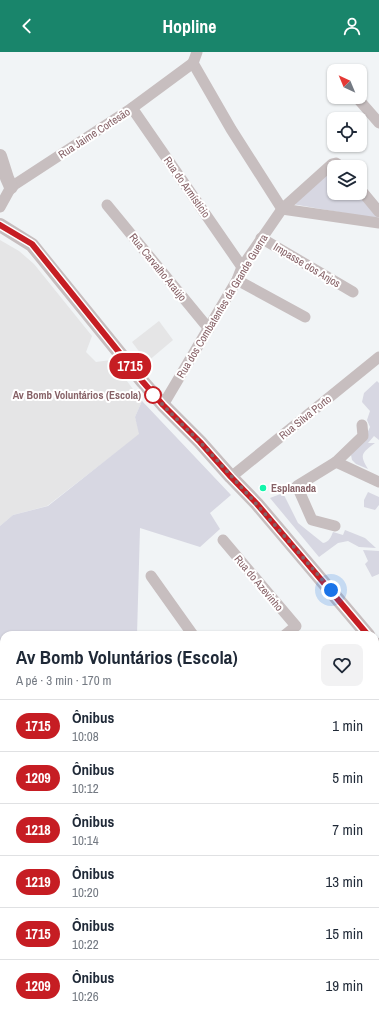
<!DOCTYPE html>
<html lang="pt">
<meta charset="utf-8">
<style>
body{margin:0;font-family:"Archivo Narrow",sans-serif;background:#f2f2f3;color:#1f2937;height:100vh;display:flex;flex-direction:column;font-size:15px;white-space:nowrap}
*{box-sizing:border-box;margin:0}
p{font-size:13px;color:#747a83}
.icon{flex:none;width:22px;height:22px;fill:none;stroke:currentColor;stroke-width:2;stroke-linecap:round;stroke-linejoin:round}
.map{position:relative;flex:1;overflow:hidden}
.panel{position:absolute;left:0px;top:579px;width:379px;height:388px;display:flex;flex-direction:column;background:#fff;border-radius:12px 12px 0 0;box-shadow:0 1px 3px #0004}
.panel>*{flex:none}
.badge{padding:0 8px;border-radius:13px;font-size:14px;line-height:26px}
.needle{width:26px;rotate:316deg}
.controls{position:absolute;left:327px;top:12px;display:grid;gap:8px}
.controls a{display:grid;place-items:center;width:40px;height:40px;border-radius:8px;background:#fff;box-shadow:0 1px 3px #0004;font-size:20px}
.you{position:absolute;width:20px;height:20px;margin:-10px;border:3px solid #fff;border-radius:50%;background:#1a73e8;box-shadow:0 0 0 6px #1a73e833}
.map>.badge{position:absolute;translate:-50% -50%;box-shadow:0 0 0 2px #fff}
.round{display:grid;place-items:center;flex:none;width:42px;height:42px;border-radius:8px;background:#f2f2f3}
.overview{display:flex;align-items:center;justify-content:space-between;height:68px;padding:0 16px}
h1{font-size:19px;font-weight:700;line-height:30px}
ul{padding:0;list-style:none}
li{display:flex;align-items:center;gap:12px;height:52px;padding:0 16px;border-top:1px solid #e0e1e3}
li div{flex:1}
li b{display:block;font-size:15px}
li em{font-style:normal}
li .badge{min-width:44px;font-weight:700;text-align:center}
header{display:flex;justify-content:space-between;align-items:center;height:52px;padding:0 16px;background:#19856b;color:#fff;font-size:18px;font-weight:700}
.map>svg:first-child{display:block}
.built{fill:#e5e5e6}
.green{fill:#d7d7e2}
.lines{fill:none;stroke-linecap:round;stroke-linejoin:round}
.minor{stroke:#c7bebf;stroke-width:11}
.tertiary{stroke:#c7bebf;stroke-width:14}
.line-casing{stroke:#fff;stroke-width:9}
.line{stroke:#c61d23;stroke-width:6}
.walk{stroke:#866166;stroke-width:4;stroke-dasharray:0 7.2}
.stop-dot{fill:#fff;stroke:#c61d23;stroke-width:2}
.poi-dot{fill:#12f5ab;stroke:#fff;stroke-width:1.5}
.labels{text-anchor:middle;stroke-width:4;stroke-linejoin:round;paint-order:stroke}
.street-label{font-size:11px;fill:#866166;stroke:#fff}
.stop-label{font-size:11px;font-weight:bold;fill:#866166;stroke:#fff;text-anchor:end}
.poi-label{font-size:11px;font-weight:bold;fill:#866166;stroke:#fff;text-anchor:start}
</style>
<header><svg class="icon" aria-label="back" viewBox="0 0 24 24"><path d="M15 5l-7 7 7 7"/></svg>Hopline<svg class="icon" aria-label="person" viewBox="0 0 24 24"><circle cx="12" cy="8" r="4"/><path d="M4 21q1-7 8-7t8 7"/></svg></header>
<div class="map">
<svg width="379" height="967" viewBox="0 0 379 967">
<rect width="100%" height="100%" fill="#f1f4f6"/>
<g class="built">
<path d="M 0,188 L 19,199 L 34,212 L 92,284 L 86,300 L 96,310 L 111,308 L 142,349 L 135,365 L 140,382 L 47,454 L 13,463 L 0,474 Z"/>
<path d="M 159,269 L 173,288 L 147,310 L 132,290 Z"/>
</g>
<g class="green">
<path d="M 334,117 L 334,141 L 358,141 L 379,167 L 292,152 Z"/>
<path d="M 377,329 L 379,331 L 379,388 L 374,384 L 368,391 L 375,391 C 362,401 359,402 368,417 L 356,412 L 352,408 L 351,403 L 365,386 L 370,375 L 367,368 L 370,359 L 362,350 L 364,341 Z"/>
<path d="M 142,349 L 231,443 L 210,461 L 220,477 L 200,495 L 140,476 L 137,583 L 4,583 L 4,692 L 0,689 L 0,474 L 13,463 L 48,454 L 139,382 L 135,365 Z"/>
<path d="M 368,440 L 379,445 L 379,453 L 375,458 L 364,455 L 364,448 Z"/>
<path d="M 283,441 L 298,471 L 323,491 C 329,490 331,485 333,480 L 343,483 L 345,478 L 365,486 L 376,496 L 359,495 L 348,489 L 338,491 L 319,505 L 270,446 Z"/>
<path d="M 363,498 L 379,499 L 379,522 L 372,525 L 365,512 L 368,509 Z"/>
<path d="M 0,707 L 4,711 L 4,755 L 0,745 Z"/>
<path d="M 82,963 L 157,963 L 154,967 L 84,967 Z"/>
</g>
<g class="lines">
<g class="minor">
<path d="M 193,11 L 231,77 L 282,157"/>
<path d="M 193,11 L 197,0"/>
<path d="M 359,48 L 379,71"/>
<path d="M 132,56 L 242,215"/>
<path d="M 360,137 L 379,160"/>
<path d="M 107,153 L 209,277"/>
<path d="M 0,155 L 11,135 L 132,56 L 193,11"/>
<path d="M 282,157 L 379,171"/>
<path d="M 261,186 L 353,240"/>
<path d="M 237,228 L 305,265"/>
<path d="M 163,353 L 237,228 L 242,215 L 282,157 L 332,112 L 336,111 L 342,115"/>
<path d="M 336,410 L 363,384 L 362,373"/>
<path d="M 231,425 L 379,305"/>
<path d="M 335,474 L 312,468 L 297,434 L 336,410 L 379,430"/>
<path d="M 223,488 L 296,574 L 285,583"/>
<path d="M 151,524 L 193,583"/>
<path d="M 375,688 L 379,685"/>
<path d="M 375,716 L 379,722"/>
<path d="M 375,833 L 379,838"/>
<path d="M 375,850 L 379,845"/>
<path d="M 268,967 L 272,963"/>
</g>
<g class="tertiary">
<path d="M 0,104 L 7,126 L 11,135"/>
<path d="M 0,173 L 32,193 L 143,330 L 163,353 L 200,390 L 231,425 L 257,452 L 368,583"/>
<path d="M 375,592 L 379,597"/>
</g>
</g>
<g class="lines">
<defs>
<path id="line" d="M 0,173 L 32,192 L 143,330 L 163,353 L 200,390 L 231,425 L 257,452 L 368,583"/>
</defs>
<use href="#line" class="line-casing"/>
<use href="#line" class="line"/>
<path class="walk" d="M 153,343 L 153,342 C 168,359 184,374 200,390 C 245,438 288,488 331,538"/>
</g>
<circle class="stop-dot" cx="153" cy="343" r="8"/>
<circle class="poi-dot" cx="263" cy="436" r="4"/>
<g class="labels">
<g class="street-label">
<text transform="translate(94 81) rotate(-33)" y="4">Rua Jaime Cortesão</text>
<text transform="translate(187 135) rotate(55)" y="4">Rua do Armísticio</text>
<text transform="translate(307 213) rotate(31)" y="4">Impasse dos Anjos</text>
<text transform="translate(158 215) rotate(51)" y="4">Rua Carvalho Araújo</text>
<text transform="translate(222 254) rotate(-59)" y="4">Rua dos Combatentes da Grande Guerra</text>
<text transform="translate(305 365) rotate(-39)" y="4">Rua Silva Porto</text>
<text transform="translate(259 531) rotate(50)" y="4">Rua do Azevinho</text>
</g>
<g class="stop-label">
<text x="141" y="347">Av Bomb Voluntários (Escola)</text>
</g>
<g class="poi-label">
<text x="271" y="440">Esplanada</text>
</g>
</g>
</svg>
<div class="controls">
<a><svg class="needle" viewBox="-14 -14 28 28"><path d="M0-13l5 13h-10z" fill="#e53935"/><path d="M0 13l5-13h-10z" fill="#747a83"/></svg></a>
<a><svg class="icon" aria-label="locate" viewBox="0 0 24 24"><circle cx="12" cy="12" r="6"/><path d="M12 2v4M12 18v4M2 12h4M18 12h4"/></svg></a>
<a><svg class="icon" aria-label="layers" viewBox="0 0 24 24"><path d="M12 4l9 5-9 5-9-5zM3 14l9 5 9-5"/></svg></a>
</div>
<div class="you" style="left:331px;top:538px"></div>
<b class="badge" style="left:130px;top:314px;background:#c61d23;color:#fff">1715</b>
<section class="panel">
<div class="overview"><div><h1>Av Bomb Voluntários (Escola)</h1><p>A pé · 3 min · 170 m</p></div><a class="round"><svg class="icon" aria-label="heart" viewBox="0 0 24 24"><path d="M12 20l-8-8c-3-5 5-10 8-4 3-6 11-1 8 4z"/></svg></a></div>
<ul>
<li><span class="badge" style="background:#c61d23;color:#fff">1715</span><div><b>Ônibus</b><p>10:08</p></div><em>1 min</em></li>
<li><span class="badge" style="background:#c61d23;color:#fff">1209</span><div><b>Ônibus</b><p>10:12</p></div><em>5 min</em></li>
<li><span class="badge" style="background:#c61d23;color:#fff">1218</span><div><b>Ônibus</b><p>10:14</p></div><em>7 min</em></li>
<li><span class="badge" style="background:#c61d23;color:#fff">1219</span><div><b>Ônibus</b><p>10:20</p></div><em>13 min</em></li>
<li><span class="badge" style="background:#c61d23;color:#fff">1715</span><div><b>Ônibus</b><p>10:22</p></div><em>15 min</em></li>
<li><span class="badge" style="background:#c61d23;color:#fff">1209</span><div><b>Ônibus</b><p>10:26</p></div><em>19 min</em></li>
</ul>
</section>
</div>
